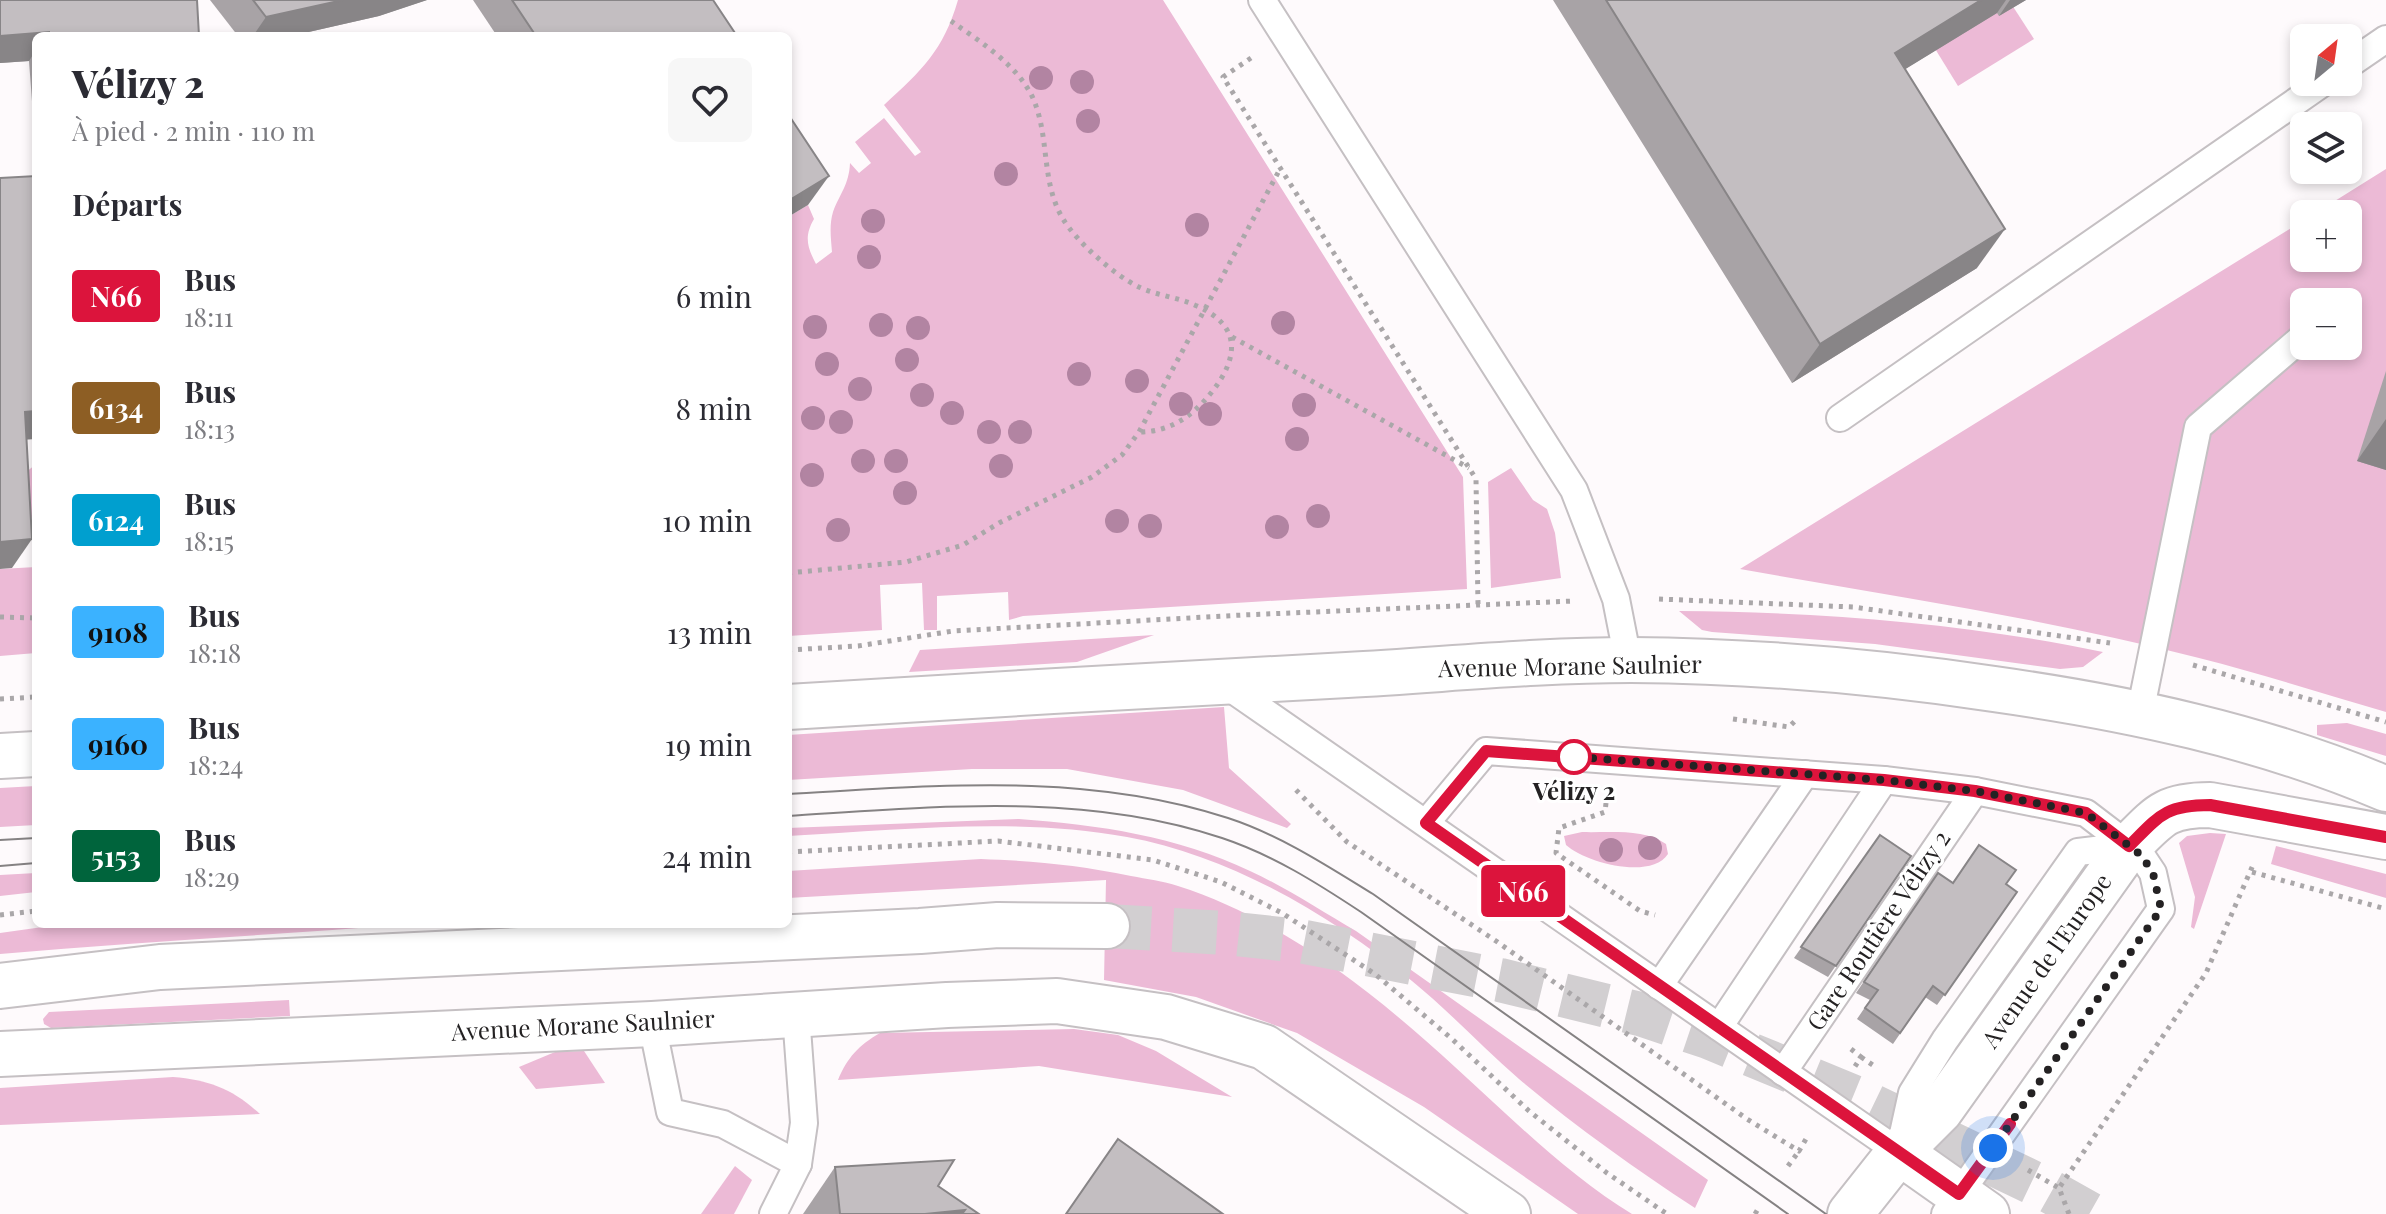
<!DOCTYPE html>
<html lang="fr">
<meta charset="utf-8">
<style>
body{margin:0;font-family:"Playfair Display",serif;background:#f7f7f7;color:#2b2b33;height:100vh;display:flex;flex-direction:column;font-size:30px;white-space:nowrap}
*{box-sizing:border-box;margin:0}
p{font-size:26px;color:#7c7c81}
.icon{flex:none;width:44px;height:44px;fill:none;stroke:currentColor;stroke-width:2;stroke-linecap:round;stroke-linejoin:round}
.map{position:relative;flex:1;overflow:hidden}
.drawer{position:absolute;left:32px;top:32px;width:760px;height:896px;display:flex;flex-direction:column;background:#fff;border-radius:12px;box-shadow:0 4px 12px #0003}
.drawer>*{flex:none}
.badge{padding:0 16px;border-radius:6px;font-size:28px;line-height:52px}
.needle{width:52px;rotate:29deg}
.fabs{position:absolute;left:2290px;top:24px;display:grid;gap:16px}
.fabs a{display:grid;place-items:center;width:72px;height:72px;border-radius:12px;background:#fff;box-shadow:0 4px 12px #0003;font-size:40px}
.you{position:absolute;width:40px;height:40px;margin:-20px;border:6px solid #fff;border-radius:50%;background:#1a73e8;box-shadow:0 0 0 12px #1a73e833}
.map>.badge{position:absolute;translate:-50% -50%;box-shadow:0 0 0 4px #fff}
h2{padding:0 40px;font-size:30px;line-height:72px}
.round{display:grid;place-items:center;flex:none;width:84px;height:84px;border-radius:12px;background:#f7f7f7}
.overview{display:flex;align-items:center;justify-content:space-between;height:136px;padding:0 40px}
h1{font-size:38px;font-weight:800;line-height:60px}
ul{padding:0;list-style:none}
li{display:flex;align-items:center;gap:24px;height:112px;padding:0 40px}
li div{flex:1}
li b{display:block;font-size:30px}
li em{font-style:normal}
li .badge{min-width:88px;font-weight:700;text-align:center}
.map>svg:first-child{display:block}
.green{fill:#ecbad6;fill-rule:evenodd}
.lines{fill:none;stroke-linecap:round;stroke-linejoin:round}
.secondary-tunnel{stroke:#d2cfd1;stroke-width:44;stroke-dasharray:44 22;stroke-linecap:butt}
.lane-casing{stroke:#c5c0c3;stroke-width:30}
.street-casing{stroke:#c5c0c3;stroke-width:48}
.secondary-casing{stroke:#c5c0c3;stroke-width:48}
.path{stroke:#aaa7a9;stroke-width:5;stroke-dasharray:4 6;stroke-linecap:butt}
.lane{stroke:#fff;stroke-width:26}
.street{stroke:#fff;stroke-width:44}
.secondary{stroke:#fff;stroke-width:44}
.tram{stroke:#858283;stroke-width:2}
.tree{fill:#b284a2}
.wall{fill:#a8a3a6}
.shaded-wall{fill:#888587}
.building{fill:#c3bec1;stroke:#888587;stroke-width:2}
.line-casing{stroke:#fff;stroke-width:18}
.line{stroke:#dc143c;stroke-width:12}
.walk{stroke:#242223;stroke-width:8;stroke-dasharray:0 14.4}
.stop-dot{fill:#fff;stroke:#dc143c;stroke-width:4}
.labels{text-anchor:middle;stroke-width:6;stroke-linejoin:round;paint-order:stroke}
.street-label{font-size:24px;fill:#242223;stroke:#fff}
.stop-label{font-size:24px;font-weight:bold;fill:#242223;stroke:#fff}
</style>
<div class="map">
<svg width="2386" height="1214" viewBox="0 0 2386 1214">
<rect width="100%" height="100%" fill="#fefafc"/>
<g class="green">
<path d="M 958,0 L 1163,0 L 1463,477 L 1467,589 L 1023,616 L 1009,620 L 1008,592 L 937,596 L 937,630 L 924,630 L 922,583 L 880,585 L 882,630 L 788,636 L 788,217 L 808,205 L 814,219 C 804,236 807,247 816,264 L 832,252 C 831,239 829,225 833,212 C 840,193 849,185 850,163 L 859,173 L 871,163 L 855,142 L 884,118 L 915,156 L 921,152 L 884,105 C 922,70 943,51 958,0 Z"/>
<path d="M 1905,0 L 2012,5 L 2034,39 L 1958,86 Z"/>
<path d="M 2386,169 L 2386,712 C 2324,694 2262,674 2199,658 C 2048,619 1893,596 1740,569 L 2304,220 L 2304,258 L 2348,258 L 2348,214 L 2314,214 ZM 2304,302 L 2348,302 L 2348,346 L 2304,346 Z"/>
<path d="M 36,464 L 36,532 L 19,478 Z"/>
<path d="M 1511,468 L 1533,500 L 1547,509 L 1555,533 L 1561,578 L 1491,588 L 1488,482 Z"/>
<path d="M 36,567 L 36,653 L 0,656 L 0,569 Z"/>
<path d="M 1679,611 C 1821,612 1964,623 2103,652 L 2083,667 L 2060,669 L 1875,644 L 1712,632 L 1702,630 Z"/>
<path d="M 1154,635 L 1077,662 L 909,672 L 920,650 Z"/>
<path d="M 1224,707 L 1229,768 L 1291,824 L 1287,828 L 1183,790 L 1067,769 L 972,769 L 788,780 L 788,735 Z"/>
<path d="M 2347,723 L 2386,734 L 2386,756 L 2317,735 L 2317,725 Z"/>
<path d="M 36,786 L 36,825 L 0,827 L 0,788 Z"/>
<path d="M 1019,819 C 1099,825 1177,836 1250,871 C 1287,888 1321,911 1356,931 L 1708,1180 L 1695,1208 C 1634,1168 1575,1126 1519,1079 C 1482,1047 1449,1011 1412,981 C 1330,915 1231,856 1127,837 C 1016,817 900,830 788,836 L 788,828 Z"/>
<path d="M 1582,832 C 1608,833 1644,828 1666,844 L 1668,854 C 1651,880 1586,863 1566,845 L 1564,836 Z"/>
<path d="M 2210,833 L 2226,834 L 2194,929 L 2191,927 L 2195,897 L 2179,843 L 2187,836 Z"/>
<path d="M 2276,846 L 2386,874 L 2386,898 L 2271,864 Z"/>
<path d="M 981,859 C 1035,861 1078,865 1131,876 C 1147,879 1163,881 1178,886 C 1284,920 1374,993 1455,1067 C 1509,1116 1570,1177 1632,1214 L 1578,1214 L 1424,1107 L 1297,1033 L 1196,997 L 1104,980 L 1106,880 L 788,898 L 788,871 Z"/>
<path d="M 36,873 L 36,892 L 0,896 L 0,875 Z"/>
<path d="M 64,924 L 411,924 C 274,935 137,942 0,954 L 0,933 Z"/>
<path d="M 289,1000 L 290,1016 L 51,1028 L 44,1024 L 43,1019 L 49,1012 Z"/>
<path d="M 1074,1029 L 1118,1035 L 1156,1051 L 1232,1097 L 1039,1066 L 838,1080 C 847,1058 859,1045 880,1033 Z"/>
<path d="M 584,1051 L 605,1083 L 536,1089 L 519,1067 L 555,1052 Z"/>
<path d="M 173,1077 C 209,1080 233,1089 260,1114 L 0,1125 L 0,1088 Z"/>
<path d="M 735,1166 L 752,1180 L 734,1214 L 701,1214 Z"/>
</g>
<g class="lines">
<path class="secondary-tunnel" d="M 1107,926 L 1226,933 L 1300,941 L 1500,980 L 1640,1014 L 1708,1037 L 1854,1097 L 2044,1188 L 2090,1214"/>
<defs>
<g id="lane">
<path d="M 1262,0 L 1574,490 L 1616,599 L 1628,660"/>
<path d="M 2348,65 L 2386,39"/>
<path d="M 1840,418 L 2324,82"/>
<path d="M 1223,683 L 1899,1152 L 1912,1093 L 1945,1040 L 2078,852 L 2129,846"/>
<path d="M 2140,713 L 2198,427 L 2304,336"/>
<path d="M 1426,823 L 1486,751 L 1884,780 L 1975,791 L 2086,813 L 2141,855 L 2153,873 L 2161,909 L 1945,1214"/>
<path d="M 1659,986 L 1805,774"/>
<path d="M 652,1024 L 670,1112 L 723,1124 L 798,1164"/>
<path d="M 1719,1027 L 1884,780"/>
<path d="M 1783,1072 L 1975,791"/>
<path d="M 773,1214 L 798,1164 L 804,1123 L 796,1015"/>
</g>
<g id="street">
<path d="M 1899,1152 L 1987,1214"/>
<path d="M 1850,1214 L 1899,1152 L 1940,1111 L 2129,846 C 2159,816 2165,805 2210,805 L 2386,837"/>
</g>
<g id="secondary">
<path d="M 788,707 C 974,696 1161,684 1347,675 C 1441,670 1536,660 1631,660 C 1752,661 1874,671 1994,689 C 2128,708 2261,736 2386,789"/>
<path d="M 0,756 L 36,754"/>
<path d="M 0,986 L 160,967 L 920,931 L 998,925 L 1107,926"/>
<path d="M 0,1054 L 652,1024 L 947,1005 L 1057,1001 L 1166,1017 L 1264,1047 L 1508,1214"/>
</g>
</defs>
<use href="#lane" class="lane-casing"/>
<use href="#street" class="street-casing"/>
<use href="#secondary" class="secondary-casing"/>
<g class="path">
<path d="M 951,21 C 982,43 1024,69 1036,106 C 1049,143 1042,184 1063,219 C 1077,242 1114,275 1139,287 C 1158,296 1178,297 1197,306 C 1242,326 1239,358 1211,393 C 1192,417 1169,432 1139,432"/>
<path d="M 1251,58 L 1223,77 L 1476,479 L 1478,605"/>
<path d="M 1232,337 L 1469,468"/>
<path d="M 788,573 L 906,562 L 963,545 L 999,523 L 1092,477 L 1122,455 L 1139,432 L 1280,169"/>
<path d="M 1659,599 L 1853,607 L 2110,643"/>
<path d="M 0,617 L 36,618"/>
<path d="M 788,650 L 858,646 L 953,631 L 1243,615 L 1573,601"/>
<path d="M 2193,665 L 2386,722"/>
<path d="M 0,699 L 36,697"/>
<path d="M 1733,719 L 1789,727 L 1796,720"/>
<path d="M 1296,790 L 1347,842 L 1496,941 L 1747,1119 L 1799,1151 L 1806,1139"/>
<path d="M 1606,803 L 1605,812 L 1559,828 L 1556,853 L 1640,911 L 1655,915"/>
<path d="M 788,852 L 998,841 L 1153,860 L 1221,882 L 1282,913 L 1375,974 L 1452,1039 L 1529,1111 L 1607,1173 L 1667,1214"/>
<path d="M 2252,872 L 2386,909"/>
<path d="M 0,915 L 36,911"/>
<path d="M 1851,1049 L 1861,1057 L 1854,1068"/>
<path d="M 1861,1057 L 1877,1068"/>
<path d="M 1788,1166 L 1799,1151"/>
<path d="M 2028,1170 L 2059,1188"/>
<path d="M 1755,1214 L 1758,1209"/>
<path d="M 2069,1214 L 2059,1188 L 2206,973 L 2253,865"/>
</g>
<use href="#lane" class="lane"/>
<use href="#street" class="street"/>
<use href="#secondary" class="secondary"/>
<g class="tram">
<path d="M 788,794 C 935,786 1085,771 1228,818 C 1280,835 1326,865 1373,894 L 1826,1214"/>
<path d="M 788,816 C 932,807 1083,791 1222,838 C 1273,855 1317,883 1361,912 L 1788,1214"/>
<path d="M 0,840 L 36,838"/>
<path d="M 0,866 L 36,863"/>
</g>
</g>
<g class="tree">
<circle cx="1041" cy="78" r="12"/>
<circle cx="1082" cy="82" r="12"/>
<circle cx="1088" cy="121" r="12"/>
<circle cx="1006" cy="174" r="12"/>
<circle cx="873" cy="221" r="12"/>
<circle cx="1197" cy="225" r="12"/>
<circle cx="869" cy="257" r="12"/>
<circle cx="1283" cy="323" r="12"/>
<circle cx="881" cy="325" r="12"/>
<circle cx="815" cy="327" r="12"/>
<circle cx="918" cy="328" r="12"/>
<circle cx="907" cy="360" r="12"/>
<circle cx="827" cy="364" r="12"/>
<circle cx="1079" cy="374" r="12"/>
<circle cx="1137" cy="381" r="12"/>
<circle cx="860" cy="389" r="12"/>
<circle cx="922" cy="395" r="12"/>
<circle cx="1181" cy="404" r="12"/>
<circle cx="1304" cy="405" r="12"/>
<circle cx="952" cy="413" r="12"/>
<circle cx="1210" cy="414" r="12"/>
<circle cx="813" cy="418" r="12"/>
<circle cx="841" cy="422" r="12"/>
<circle cx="989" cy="432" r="12"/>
<circle cx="1020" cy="432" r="12"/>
<circle cx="1297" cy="439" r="12"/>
<circle cx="863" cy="461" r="12"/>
<circle cx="896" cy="461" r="12"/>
<circle cx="1001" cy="466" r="12"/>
<circle cx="812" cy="475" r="12"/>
<circle cx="905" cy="493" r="12"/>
<circle cx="1318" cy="516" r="12"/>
<circle cx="1117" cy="521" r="12"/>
<circle cx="1150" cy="526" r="12"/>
<circle cx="1277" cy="527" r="12"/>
<circle cx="838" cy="530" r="12"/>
<circle cx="1650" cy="848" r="12"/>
<circle cx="1611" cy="850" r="12"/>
</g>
<g class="wall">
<path d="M 0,0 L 199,36 L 36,36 L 36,155 L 29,61 L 0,63 Z"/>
<path d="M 210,0 L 427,0 L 379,16 L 291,36 L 238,36 Z"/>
<path d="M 473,0 L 713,0 L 737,36 L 497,36 Z"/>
<path d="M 1553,0 L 2026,0 L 1999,16 L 1997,13 L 1905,69 L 1977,268 L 1792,383 Z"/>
<path d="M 2386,371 L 2386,470 L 2357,461 Z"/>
<path d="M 1880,835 L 1911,856 L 1828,977 L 1794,958 Z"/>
<path d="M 1938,873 L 1952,883 L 2006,884 L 2017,892 L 1937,1005 L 1925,997 L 1893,1044 L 1857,1019 L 1870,1000 L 1856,993 Z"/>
<path d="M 835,1167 L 938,1186 L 979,1214 L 803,1214 Z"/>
</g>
<g class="shaded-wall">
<path d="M 343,0 L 427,0 L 379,16 L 291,36 L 253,36 L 266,17 Z"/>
<path d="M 1981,0 L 2006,0 L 1997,13 L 1868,92 L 1895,53 Z"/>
<path d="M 2010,0 L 2026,0 L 1999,16 Z"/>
<path d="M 49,32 L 46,36 L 36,36 L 36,50 L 29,61 L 0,63 L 0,36 Z"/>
<path d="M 829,176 L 808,205 L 788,217 L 788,201 Z"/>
<path d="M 2005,229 L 1977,268 L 1792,383 L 1820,344 Z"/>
<path d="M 36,411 L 36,439 L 5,441 L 25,412 Z"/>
<path d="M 2386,419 L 2386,470 L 2357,461 Z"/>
<path d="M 32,539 L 12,568 L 0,569 L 0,542 Z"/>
<path d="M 965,1210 L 962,1214 L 925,1214 Z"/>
</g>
<g class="building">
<path d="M 0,0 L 197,0 L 199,36 L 49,36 L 49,32 L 0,36 Z"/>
<path d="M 253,0 L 343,0 L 266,17 Z"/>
<path d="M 512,0 L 713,0 L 737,36 L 536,36 Z"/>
<path d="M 1606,0 L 1981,0 L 1895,53 L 2005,229 L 1820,344 Z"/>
<path d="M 788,114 L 829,176 L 788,201 Z"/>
<path d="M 36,176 L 36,411 L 25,412 L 32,539 L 0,542 L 0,178 Z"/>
<path d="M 1880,835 L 1911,856 L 1836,966 L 1801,947 Z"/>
<path d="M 1979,845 L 2016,870 L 2006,884 L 2017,892 L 1945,995 L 1933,986 L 1900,1033 L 1865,1008 L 1878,990 L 1864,982 L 1938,873 L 1953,883 Z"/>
<path d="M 1118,1139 L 1223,1214 L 1066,1214 Z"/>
<path d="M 954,1160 L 938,1186 L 979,1214 L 962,1214 L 965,1210 L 925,1214 L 840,1214 L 835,1167 Z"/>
</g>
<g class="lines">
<defs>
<path id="line" d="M 2010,1124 L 1959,1194 L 1426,823 L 1486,751 L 1884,780 L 1975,791 L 2086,813 L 2129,846 C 2159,816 2165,805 2210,805 L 2386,837"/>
</defs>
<use href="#line" class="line-casing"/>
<use href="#line" class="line"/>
<path class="walk" d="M 1574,757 L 1562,756 L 1884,780 L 1975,791 L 2086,813 L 2141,855 L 2153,873 L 2161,909 L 1993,1148"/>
</g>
<circle class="stop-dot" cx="1574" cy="757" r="16"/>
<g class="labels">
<g class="street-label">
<text transform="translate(1570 667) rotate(-1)" y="8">Avenue Morane Saulnier</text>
<text transform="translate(1879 931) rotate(-56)" y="8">Gare Routière Vélizy 2</text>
<text transform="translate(2047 961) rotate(-55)" y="8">Avenue de l'Europe</text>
<text transform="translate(583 1026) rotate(-3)" y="8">Avenue Morane Saulnier</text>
</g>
<g class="stop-label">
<text x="1574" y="800">Vélizy 2</text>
</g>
</g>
</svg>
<div class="fabs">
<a><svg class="needle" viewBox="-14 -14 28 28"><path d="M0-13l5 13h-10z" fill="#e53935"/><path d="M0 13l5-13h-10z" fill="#7c7c81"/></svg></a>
<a><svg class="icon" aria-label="layers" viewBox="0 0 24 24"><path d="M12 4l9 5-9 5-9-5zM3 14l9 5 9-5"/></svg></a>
<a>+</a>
<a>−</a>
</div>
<div class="you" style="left:1993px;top:1148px"></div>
<b class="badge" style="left:1523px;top:891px;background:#dc143c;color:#fff">N66</b>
<section class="drawer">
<div class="overview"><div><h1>Vélizy 2</h1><p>À pied · 2 min · 110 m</p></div><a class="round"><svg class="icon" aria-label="heart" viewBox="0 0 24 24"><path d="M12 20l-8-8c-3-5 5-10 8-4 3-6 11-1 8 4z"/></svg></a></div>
<h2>Départs</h2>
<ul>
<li><span class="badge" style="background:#dc143c;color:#fff">N66</span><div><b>Bus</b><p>18:11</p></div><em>6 min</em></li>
<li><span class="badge" style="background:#8d5e24;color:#fff">6134</span><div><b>Bus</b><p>18:13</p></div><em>8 min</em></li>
<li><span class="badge" style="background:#009fcf;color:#fff">6124</span><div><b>Bus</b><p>18:15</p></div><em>10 min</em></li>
<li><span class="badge" style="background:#3bb2ff;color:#111">9108</span><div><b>Bus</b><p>18:18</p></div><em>13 min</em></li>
<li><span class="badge" style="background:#3bb2ff;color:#111">9160</span><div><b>Bus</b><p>18:24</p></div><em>19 min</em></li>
<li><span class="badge" style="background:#00643c;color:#fff">5153</span><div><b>Bus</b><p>18:29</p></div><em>24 min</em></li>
</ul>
</section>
</div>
